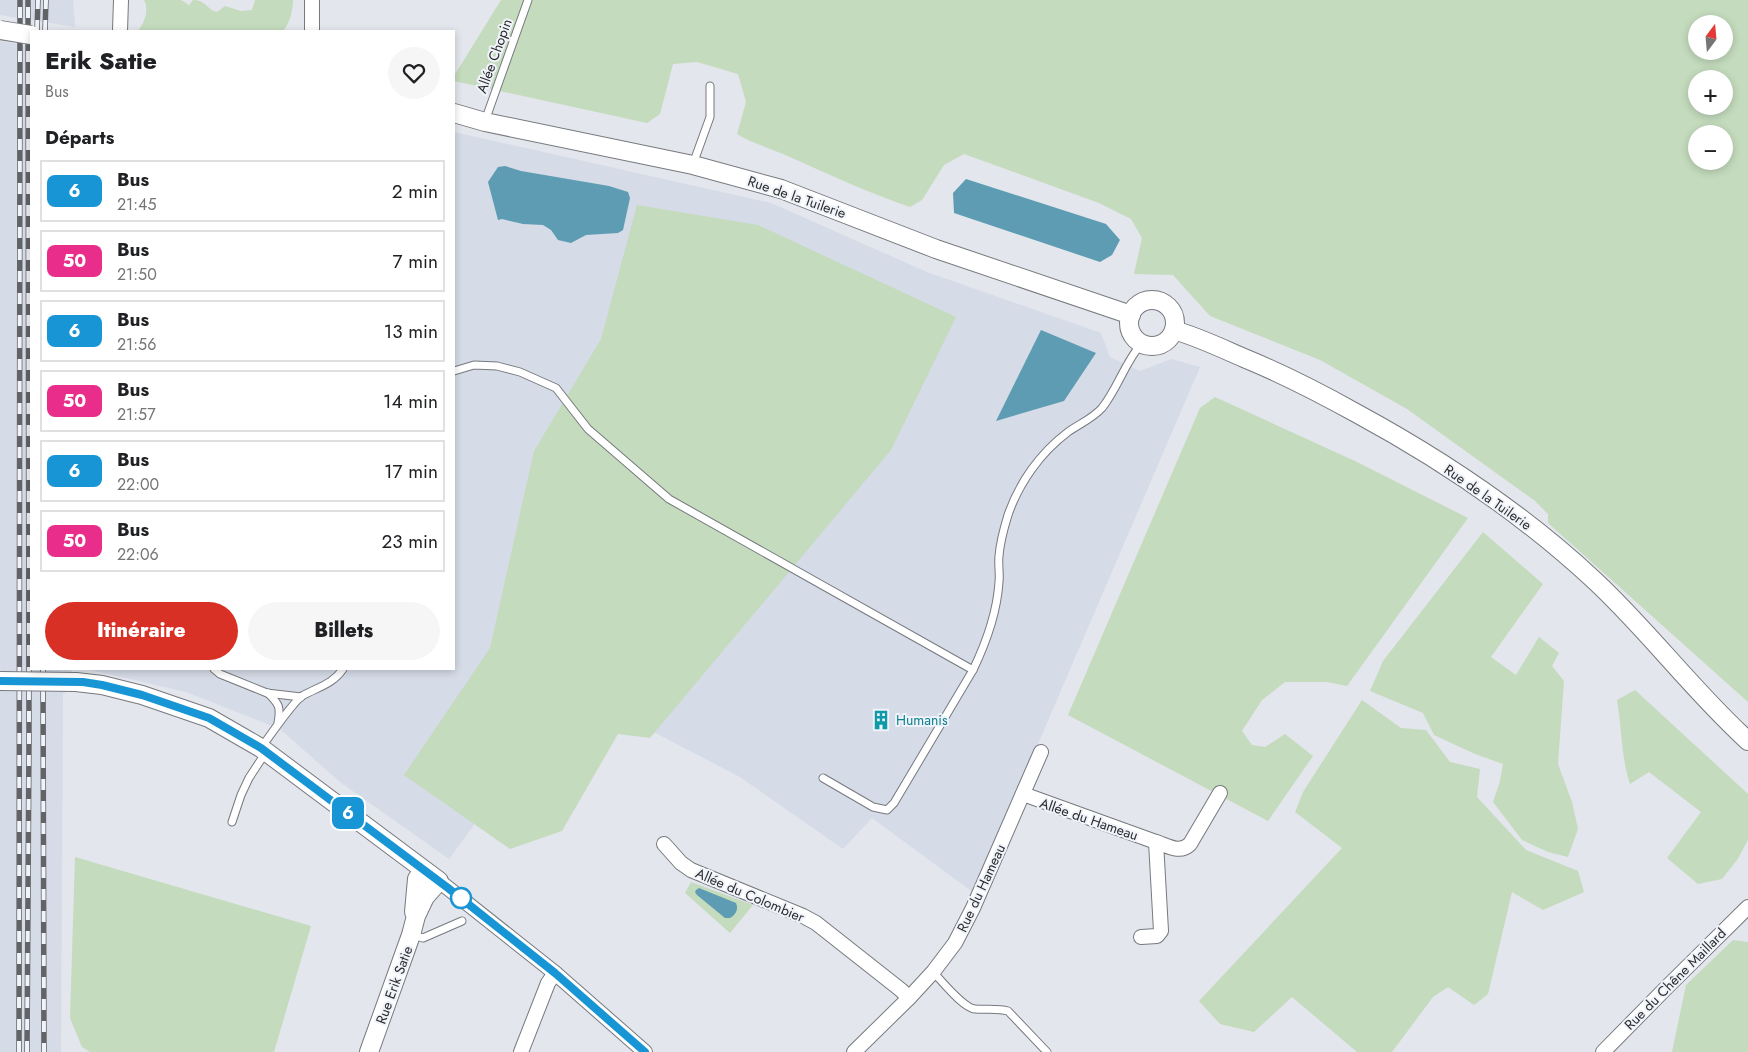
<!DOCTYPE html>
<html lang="fr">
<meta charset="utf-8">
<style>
body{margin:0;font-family:Jost,sans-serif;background:#f6f6f6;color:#202124;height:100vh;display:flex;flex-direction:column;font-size:19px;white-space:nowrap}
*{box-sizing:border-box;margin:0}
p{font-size:16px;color:#757577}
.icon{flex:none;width:28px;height:28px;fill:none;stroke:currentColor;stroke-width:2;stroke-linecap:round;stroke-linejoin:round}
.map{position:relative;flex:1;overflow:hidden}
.details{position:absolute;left:30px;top:30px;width:425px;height:640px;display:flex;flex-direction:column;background:#fff;border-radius:0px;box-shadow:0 2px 8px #0003}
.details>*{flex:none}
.badge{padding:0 10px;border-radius:8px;font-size:18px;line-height:32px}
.needle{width:32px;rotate:16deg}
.fabs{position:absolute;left:1688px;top:15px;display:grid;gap:10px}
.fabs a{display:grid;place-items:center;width:45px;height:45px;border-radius:50%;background:#fff;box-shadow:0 2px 8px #0003;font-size:25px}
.map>.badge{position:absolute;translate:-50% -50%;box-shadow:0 0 0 2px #fff}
h2{padding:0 15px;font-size:19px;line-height:45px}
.round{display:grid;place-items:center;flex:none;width:52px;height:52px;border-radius:26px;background:#f6f6f6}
.overview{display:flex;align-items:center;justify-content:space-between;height:85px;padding:0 15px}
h1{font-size:24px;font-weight:800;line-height:38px}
.cta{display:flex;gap:10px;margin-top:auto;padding:10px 15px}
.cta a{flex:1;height:58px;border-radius:30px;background:#d93025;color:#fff;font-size:20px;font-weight:800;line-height:58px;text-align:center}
.cta a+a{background:#f6f6f6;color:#202124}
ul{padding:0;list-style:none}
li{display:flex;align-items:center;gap:15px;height:62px;margin:0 10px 8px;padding:0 5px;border:2px solid #e0e0e0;border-radius:0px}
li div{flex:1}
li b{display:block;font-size:19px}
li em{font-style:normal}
li .badge{min-width:55px;font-weight:700;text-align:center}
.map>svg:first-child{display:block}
.built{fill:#d5dbe7}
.green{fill:#c4dbbd;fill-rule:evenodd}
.water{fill:#5d9cb2}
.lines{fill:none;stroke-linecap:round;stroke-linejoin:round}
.service-casing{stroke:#76797e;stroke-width:9}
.minor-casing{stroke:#76797e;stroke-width:16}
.tertiary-casing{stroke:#76797e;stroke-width:20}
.service{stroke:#fff;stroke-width:7}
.minor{stroke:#fff;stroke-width:14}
.tertiary{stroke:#fff;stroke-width:18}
.rail-casing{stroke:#626366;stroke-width:5.5}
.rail{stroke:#f0f3f9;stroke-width:4;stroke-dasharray:11;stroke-linecap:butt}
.tertiary-bridge-casing{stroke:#76797e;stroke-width:20;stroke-linecap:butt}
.tertiary-bridge{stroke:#fff;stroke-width:18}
.line-casing{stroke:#fff;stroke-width:11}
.line{stroke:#1895d5;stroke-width:8}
.stop-dot{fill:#fff;stroke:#1895d5;stroke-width:2.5}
.labels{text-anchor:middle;stroke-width:4;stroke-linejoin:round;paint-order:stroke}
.street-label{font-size:14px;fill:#2b2c2e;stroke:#f0f3f9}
.culture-label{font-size:14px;fill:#0d838f;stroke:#f0f3f9;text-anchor:start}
</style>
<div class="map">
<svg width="1748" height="1052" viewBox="0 0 1748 1052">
<rect width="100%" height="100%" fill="#e3e6ec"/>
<g class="built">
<path d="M 0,0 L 73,0 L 75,27 L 0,15 Z"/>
<path d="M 0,41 L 31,46 L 31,669 L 72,669 L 72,679 L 80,682 L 63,694 L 61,1052 L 0,1052 Z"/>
<path d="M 454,132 L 771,203 L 927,272 L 1101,333 L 1110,357 L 1140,371 L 1171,359 L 1200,367 L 974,893 L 872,818 L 843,849 L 740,777 L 573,690 L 449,859 L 340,782 L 280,729 L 186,692 L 86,669 L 454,669 Z"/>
</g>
<g class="green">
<path d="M 144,0 L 181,0 L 189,5 L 193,0 C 206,0 207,10 217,12 L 225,6 L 241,11 L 252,10 L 255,0 L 293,0 C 293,10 290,23 283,31 L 140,31 L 139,29 C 145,22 149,9 144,0 Z"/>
<path d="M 501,0 L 1748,0 L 1748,702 L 1548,523 L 1548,514 L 1535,501 L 1407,409 L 1320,360 L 1210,316 L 1173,275 L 1134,274 L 1142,238 L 1131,219 L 1099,203 L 964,154 L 944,165 L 922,200 L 910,207 C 869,193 830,175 790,157 C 772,149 754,144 737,134 L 746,102 L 738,74 L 697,62 L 673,64 L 660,114 L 647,123 L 454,81 L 454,76 ZM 1696,24 L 1724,24 L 1724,51 L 1696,51 ZM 1696,79 L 1724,79 L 1724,106 L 1696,106 ZM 1696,134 L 1724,134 L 1724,161 L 1696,161 Z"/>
<path d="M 637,205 L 758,225 L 956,317 L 891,450 L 650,738 L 618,734 L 562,831 L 510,849 L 404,775 L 490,648 L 534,451 L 601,339 Z"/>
<path d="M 1215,397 L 1357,462 L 1468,518 L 1347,686 L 1327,682 L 1285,682 L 1262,700 L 1242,731 L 1252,745 L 1265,747 L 1285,734 L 1313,756 L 1268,821 L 1068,715 L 1200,408 Z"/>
<path d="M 1483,532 L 1543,584 L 1491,657 L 1516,675 L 1539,637 L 1559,653 L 1552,666 L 1564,681 L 1558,764 L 1572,802 L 1578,829 L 1568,857 L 1548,852 L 1522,840 L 1493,802 L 1500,781 L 1503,764 L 1475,754 L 1434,735 L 1423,713 L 1370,691 L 1383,661 Z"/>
<path d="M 1635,690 L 1748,794 L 1748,840 L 1737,860 L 1722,879 L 1698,884 L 1667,858 L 1701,812 L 1649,772 L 1630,784 C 1621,757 1622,728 1617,700 Z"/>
<path d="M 1362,700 L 1401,728 L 1426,730 L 1450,762 L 1480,769 L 1477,797 L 1526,850 L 1578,871 L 1584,892 L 1543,910 L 1512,892 L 1488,994 L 1474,1005 L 1448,987 L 1433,997 L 1392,1052 L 1357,1052 L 1292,997 L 1254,1032 L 1220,1024 L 1199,1001 L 1342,848 L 1295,812 L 1303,792 Z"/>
<path d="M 75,857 L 311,926 L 274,1052 L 90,1052 L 82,1047 L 70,1018 Z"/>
<path d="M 691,882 L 753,905 L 730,933 L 685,893 Z"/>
<path d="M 1733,940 L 1748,942 L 1748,1052 L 1672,1052 L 1686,985 Z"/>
</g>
<g class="water">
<path d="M 505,166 L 521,171 L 609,186 L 628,192 L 630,198 L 623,230 L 618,233 L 586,235 L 571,243 L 558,240 L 551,230 L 543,225 L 523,224 L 502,219 L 498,220 L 488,182 L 498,167 Z"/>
<path d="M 966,179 L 1106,224 L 1120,240 L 1112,255 L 1100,262 L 954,213 L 953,193 Z"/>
<path d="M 1041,330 L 1096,353 L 1064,401 L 996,421 Z"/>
<path d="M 699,888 L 736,903 C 739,910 735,915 730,918 L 725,918 L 697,895 L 695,892 L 696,890 Z"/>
</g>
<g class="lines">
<defs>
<g id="service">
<path d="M 485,121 L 528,0"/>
<path d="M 693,164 L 710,117 L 710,86"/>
<path d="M 454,371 L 474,365 L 497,366 L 520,372 L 556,388 L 588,429 L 669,499 L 973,670"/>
<path d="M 214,669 L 220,674 L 267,693 L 301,697"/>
<path d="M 268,693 C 279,704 281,707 278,723"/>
<path d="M 261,748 C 269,737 293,702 302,696 C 318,687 333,684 343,669"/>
<path d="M 823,778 L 873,807 L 887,810 L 894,803 L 973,670 C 986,643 997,613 999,582 C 1000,574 998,565 999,556 C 1000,542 1004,528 1008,515 C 1019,483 1040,453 1068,432 C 1079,424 1092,419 1102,408 C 1118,388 1125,362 1142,343"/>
<path d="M 232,822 L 241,795 L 249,778 L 266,752"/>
<path d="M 412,935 L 423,938 L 462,921"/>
<path d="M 933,972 C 942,981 963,1008 975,1009 C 986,1010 997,1008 1008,1011 L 1047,1052"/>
</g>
<g id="minor">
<path d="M 120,31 L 121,0"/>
<path d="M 312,31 L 312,0"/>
<path d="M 1023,794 L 1156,842 L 1161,931 L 1157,936 L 1141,937"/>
<path d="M 1156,842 C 1168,846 1180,854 1190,844 L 1220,793"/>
<path d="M 664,844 L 681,863 L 691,870 L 803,916 L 816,923 L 901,990 L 909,998"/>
<path d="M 439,881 L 555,973 L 645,1052"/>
<path d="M 521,1052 L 548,983 L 555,973"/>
<path d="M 854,1052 L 909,998 L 933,972 L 955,943 L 973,908 L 1041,752"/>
<path d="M 1603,1052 L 1667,987 L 1748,907"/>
</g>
<g id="tertiary">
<path d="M 454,113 L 485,122 L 693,165 L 781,189 L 936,249 L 1131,315"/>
<circle cx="1152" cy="323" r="23"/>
<path d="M 1174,330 C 1198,337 1221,348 1244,358 C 1283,374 1320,393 1356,413 C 1441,459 1523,514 1594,580 C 1648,630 1693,691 1748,741"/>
<path d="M 76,682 L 102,685 L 142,695 L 209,718 L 261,748 L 439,881 L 425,897 L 416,916 L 411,935 L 369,1052"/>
<path d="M 414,912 L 417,879 L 423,870"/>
</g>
</defs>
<use href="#service" class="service-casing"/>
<use href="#minor" class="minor-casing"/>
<use href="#tertiary" class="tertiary-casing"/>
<use href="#service" class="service"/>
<use href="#minor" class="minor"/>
<use href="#tertiary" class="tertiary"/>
<defs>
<g id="rail">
<path d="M 37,31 L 38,0"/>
<path d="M 45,31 L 46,0"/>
<path d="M 43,669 L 44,1052"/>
<path d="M 19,1052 L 20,0"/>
<path d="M 27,1052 L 29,740 L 28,0"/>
</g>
</defs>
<use href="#rail" class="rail-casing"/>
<use href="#rail" class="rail"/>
<defs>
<g id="tertiary-bridge">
<path d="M 0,30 L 31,35"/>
<path d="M 0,681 L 76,682"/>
</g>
</defs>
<use href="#tertiary-bridge" class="tertiary-bridge-casing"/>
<use href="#tertiary-bridge" class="tertiary-bridge"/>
</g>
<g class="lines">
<defs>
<path id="line" d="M 0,681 L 83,682 L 102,685 L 142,695 L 209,718 L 261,748 L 448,888 L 555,973 L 645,1052"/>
</defs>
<use href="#line" class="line-casing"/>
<use href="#line" class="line"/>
</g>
<defs>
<symbol id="building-bare" viewBox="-9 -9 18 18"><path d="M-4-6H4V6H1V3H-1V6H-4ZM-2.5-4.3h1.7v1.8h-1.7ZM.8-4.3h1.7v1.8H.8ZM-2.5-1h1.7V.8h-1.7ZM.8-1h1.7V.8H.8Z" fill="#0f9aa8" stroke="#f0f3f9" stroke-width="2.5" paint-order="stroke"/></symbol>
</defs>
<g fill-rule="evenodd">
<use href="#building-bare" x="867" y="706" width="28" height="28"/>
</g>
<circle class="stop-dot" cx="461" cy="898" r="10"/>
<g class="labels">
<g class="street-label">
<text transform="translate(494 56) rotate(-70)" y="5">Allée Chopin</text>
<text transform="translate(797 197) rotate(19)" y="5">Rue de la Tuilerie</text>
<text transform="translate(1488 497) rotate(35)" y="5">Rue de la Tuilerie</text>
<text transform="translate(1089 819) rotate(19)" y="5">Allée du Hameau</text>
<text transform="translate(981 888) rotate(-65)" y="5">Rue du Hameau</text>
<text transform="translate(750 895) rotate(23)" y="5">Allée du Colombier</text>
<text transform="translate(1675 979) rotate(-45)" y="5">Rue du Chêne Maillard</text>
<text transform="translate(394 985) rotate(-70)" y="5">Rue Erik Satie</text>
</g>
<g class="culture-label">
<text x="896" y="725">Humanis</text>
</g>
</g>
</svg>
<div class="fabs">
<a><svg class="needle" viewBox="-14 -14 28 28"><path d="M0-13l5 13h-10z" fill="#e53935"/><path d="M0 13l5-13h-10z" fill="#757577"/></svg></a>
<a>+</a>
<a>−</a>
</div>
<b class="badge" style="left:348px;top:813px;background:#1895d5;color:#fff">6</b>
<section class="details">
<div class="overview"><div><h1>Erik Satie</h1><p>Bus</p></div><a class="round"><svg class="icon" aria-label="heart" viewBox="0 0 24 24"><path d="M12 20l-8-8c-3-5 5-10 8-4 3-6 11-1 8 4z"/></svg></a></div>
<h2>Départs</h2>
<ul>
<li><span class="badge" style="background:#1895d5;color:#fff">6</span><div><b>Bus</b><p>21:45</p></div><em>2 min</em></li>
<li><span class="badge" style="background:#e92d8b;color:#fff">50</span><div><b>Bus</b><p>21:50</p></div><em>7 min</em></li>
<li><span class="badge" style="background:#1895d5;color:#fff">6</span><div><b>Bus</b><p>21:56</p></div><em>13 min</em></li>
<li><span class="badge" style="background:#e92d8b;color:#fff">50</span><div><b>Bus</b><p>21:57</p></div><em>14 min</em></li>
<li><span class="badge" style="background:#1895d5;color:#fff">6</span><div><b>Bus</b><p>22:00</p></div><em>17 min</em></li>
<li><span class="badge" style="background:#e92d8b;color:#fff">50</span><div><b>Bus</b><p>22:06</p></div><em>23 min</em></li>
</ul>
<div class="cta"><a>Itinéraire</a><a>Billets</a></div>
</section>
</div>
